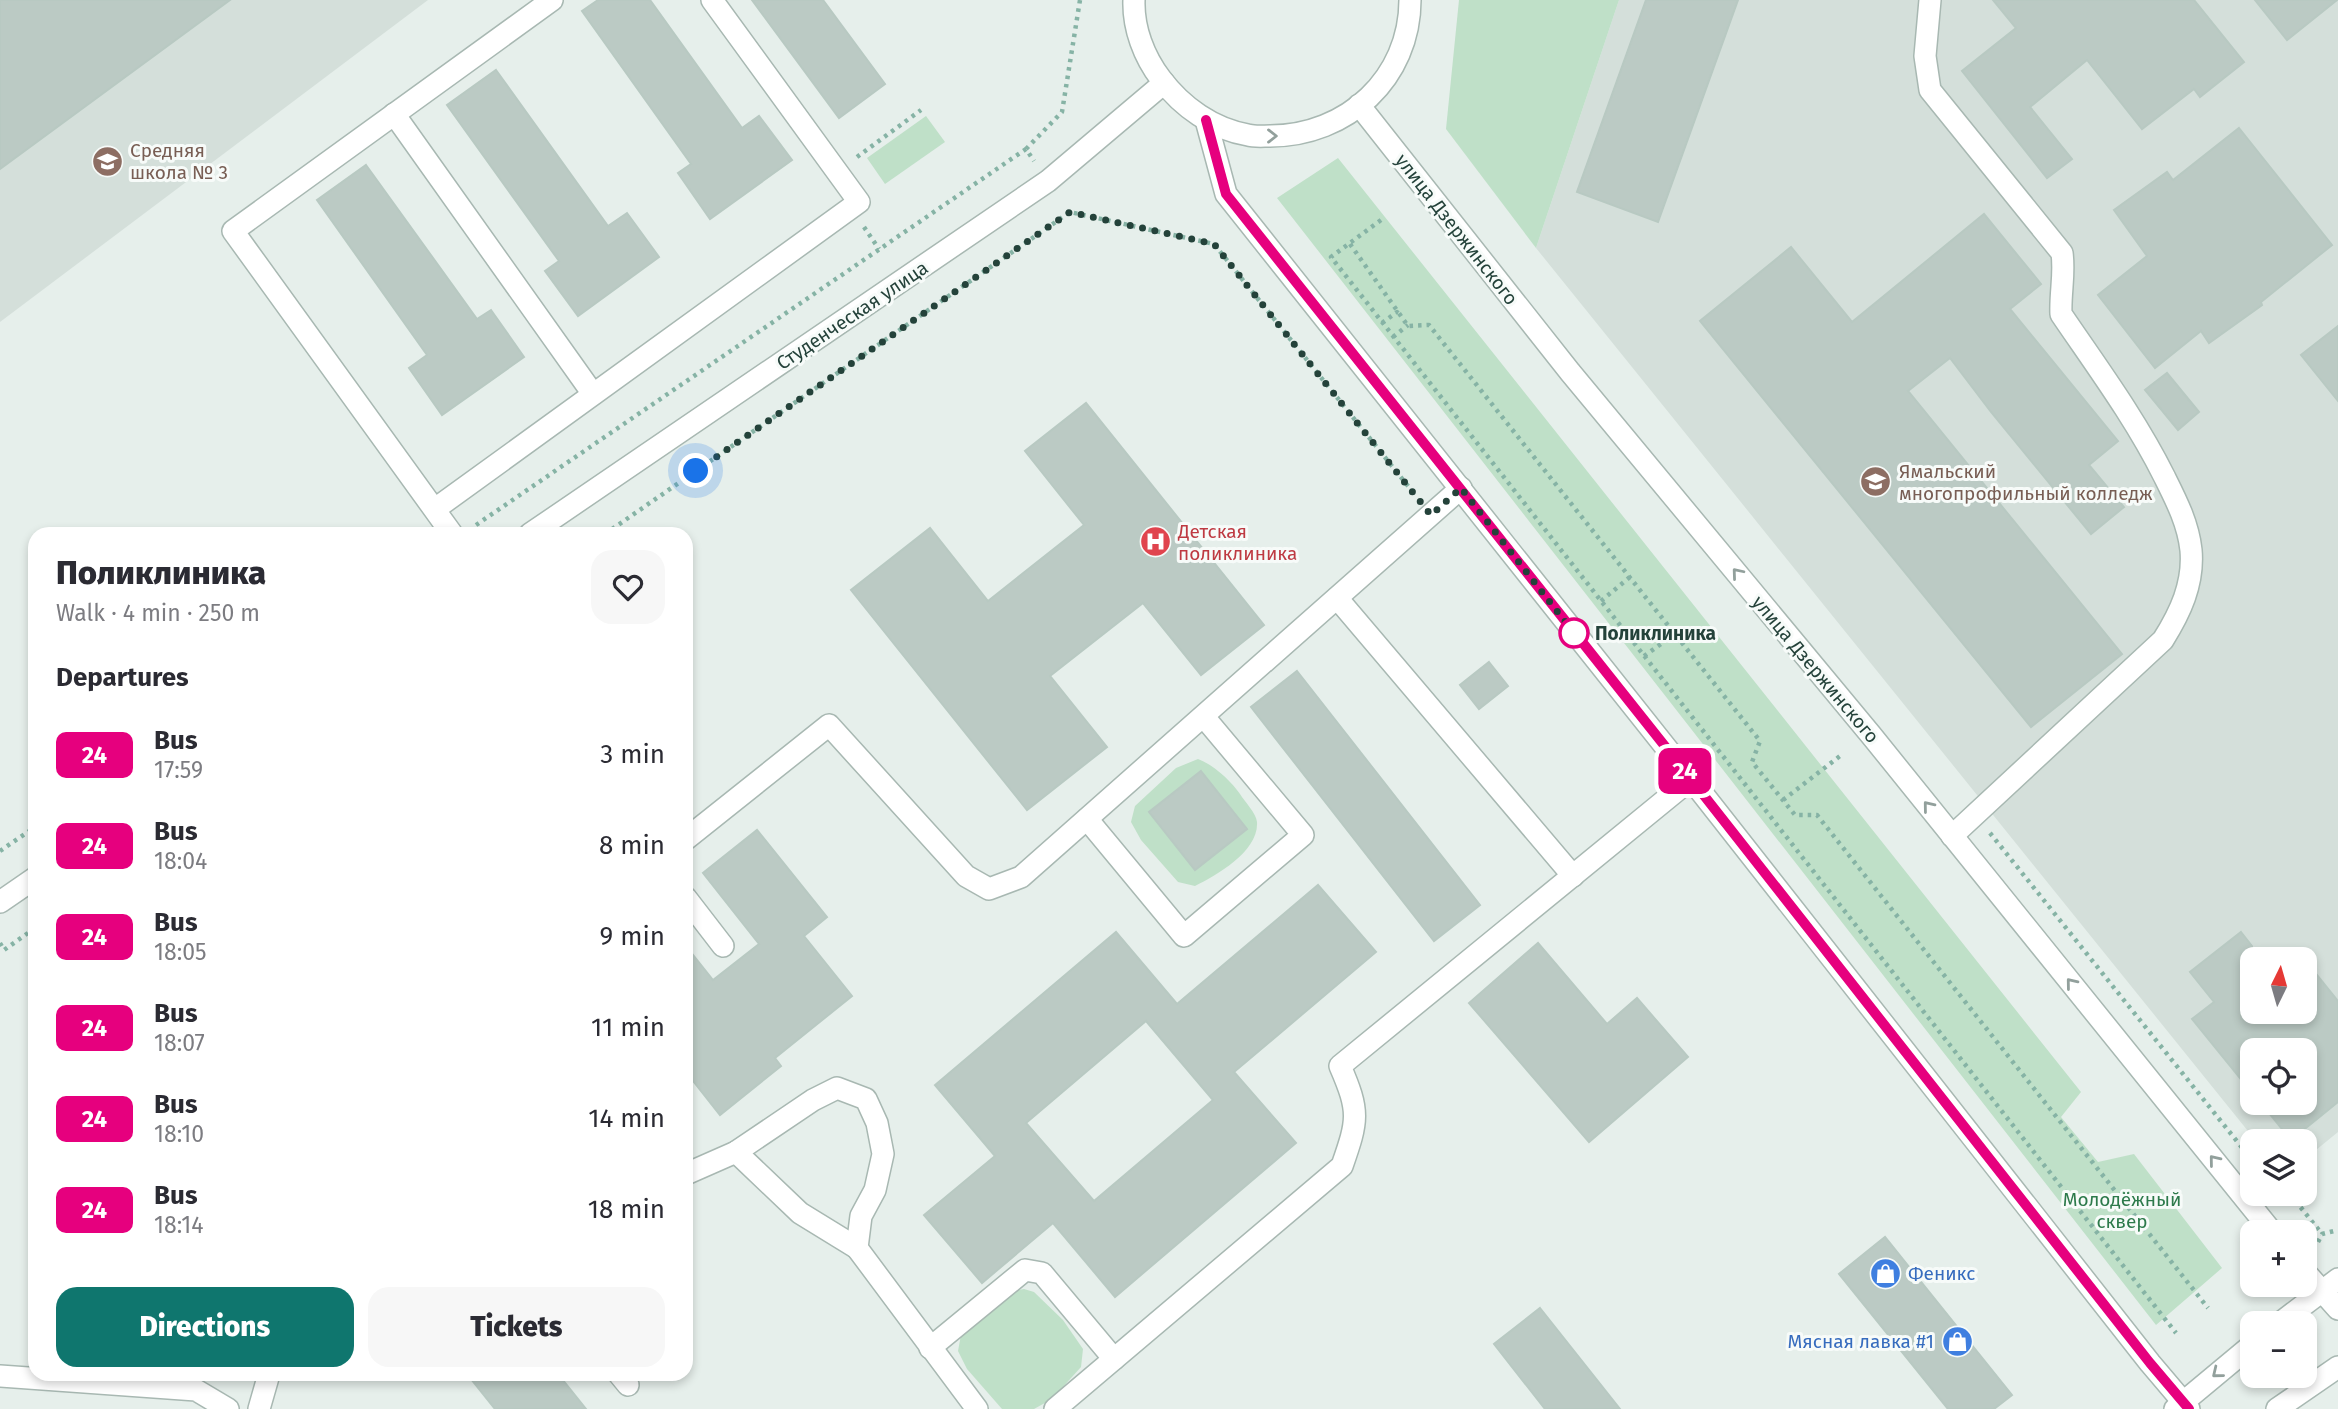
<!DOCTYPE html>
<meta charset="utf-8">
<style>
body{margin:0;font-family:"Fira Sans",sans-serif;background:#f7f7f7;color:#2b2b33;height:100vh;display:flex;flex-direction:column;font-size:26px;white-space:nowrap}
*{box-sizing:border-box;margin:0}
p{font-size:23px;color:#7c7c81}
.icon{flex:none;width:38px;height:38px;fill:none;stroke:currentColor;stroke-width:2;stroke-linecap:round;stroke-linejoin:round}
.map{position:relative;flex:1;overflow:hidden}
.side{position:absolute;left:28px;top:527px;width:665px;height:854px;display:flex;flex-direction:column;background:#fff;border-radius:21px;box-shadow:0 4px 10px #0003}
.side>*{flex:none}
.badge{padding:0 14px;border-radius:10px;font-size:24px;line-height:46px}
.needle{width:46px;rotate:5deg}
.tools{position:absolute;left:2240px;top:947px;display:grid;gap:14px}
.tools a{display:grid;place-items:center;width:77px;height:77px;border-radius:14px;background:#fff;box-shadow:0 4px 10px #0003;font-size:35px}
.you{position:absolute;width:35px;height:35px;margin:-18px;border:5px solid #fff;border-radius:50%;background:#1a73e8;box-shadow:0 0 0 10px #1a73e833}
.map>.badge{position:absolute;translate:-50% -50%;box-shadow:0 0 0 4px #fff}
h2{padding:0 28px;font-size:26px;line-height:63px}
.round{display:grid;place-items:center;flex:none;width:74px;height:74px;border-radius:21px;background:#f7f7f7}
.head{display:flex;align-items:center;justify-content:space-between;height:119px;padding:0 28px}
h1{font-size:33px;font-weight:800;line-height:52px}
.cta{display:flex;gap:14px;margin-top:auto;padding:14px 28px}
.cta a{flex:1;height:80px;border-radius:21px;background:#0f766e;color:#fff;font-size:28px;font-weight:800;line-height:80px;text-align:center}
.cta a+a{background:#f7f7f7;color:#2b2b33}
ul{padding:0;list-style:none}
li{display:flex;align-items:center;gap:21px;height:91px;padding:0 28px}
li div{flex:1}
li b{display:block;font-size:26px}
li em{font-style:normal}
li .badge{min-width:77px;font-weight:700;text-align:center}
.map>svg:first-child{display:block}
.built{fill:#d4dfda;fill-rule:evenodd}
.green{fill:#bfe0c8}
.building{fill:#bbcac4;stroke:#b8c9c2;stroke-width:2;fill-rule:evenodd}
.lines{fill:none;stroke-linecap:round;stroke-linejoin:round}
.minor-casing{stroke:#a8b8b2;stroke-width:24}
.path{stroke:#86b3a5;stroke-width:4.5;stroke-dasharray:3.5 5;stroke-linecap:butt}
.minor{stroke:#fff;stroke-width:21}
.oneway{stroke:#92a09c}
.line-casing{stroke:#fff;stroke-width:16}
.line{stroke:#e6007e;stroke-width:10}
.walk{stroke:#24423a;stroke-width:7;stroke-dasharray:0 12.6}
.stop-dot{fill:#fff;stroke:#e6007e;stroke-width:3.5}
.labels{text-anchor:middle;stroke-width:6;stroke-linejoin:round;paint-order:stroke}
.education-label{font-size:19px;fill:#785e54;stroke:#f7fbf9;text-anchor:start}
.street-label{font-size:19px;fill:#24423a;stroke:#f7fbf9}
.health-label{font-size:19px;fill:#be3a42;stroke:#f7fbf9;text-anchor:start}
.stop-label{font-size:19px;font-weight:bold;fill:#24423a;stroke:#f7fbf9;text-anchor:start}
.park-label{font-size:19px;fill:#2d7a4b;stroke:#f7fbf9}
.shop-label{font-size:19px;fill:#366cbe;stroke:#f7fbf9;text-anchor:start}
</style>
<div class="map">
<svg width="2338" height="1409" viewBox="0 0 2338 1409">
<rect width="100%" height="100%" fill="#e6efeb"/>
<g class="built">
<path d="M 0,0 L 428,0 L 0,322 Z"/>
<path d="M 1619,0 L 2338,0 L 2338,1132 L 2305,1159 L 2305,1141 L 2256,1141 L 1536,248 ZM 2252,959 L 2305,959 L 2305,1012 L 2252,1012 ZM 2252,1050 L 2305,1050 L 2305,1102 L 2252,1102 Z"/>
</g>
<g class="green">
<path d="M 1459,0 L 1619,0 L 1536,248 L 1446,129 Z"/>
<path d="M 926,116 L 945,142 L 885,184 L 867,158 Z"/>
<path d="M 1338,158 L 2081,1092 L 2061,1117 L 2098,1162 L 2134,1154 L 2222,1268 L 2156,1325 L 1277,198 Z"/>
<path d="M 1198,759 C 1214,765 1231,781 1240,794 C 1245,802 1256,813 1257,822 C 1259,851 1217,875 1195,886 L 1178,882 L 1141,840 L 1131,822 L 1135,806 L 1176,768 Z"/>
<path d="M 1024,1289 L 1034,1292 L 1063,1320 L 1083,1349 L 1081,1367 L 1052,1399 L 1034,1409 L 1002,1409 L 967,1369 L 958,1351 L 961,1335 L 1014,1291 Z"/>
</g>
<g class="building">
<path d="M 0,0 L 230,0 L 0,169 Z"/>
<path d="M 598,0 L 650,0 L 742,128 L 759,116 L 792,160 L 710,219 L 678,173 L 691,164 L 582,11 Z"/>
<path d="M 752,0 L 823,0 L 885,84 L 839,118 Z"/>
<path d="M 1646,0 L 1738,0 L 1658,222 L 1577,192 Z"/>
<path d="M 1993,0 L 2194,0 L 2244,62 L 2200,97 L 2194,89 L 2142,129 L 2087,60 L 2030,107 L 2072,159 L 2047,178 L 1962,71 L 2016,28 Z"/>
<path d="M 2255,0 L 2337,0 L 2287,40 Z"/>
<path d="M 496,70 L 608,226 L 627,213 L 659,257 L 578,316 L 545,271 L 559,261 L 447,105 Z"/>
<path d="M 2239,128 L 2332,245 L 2261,302 L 2262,305 L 2209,343 L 2201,331 L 2155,368 L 2098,295 L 2147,256 L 2114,210 L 2167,172 L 2173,180 Z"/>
<path d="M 366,165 L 477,319 L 491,310 L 524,357 L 442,415 L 409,368 L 427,355 L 317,200 Z"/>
<path d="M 1984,214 L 2041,284 L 2010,309 L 2118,441 L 2089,465 L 2124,507 L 2091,534 L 1991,412 L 1950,358 L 1908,391 L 2122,654 L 2031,727 L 1700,321 L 1791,247 L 1852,322 Z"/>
<path d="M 2338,326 L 2338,401 L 2301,355 Z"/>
<path d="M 2167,373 L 2199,412 L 2178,430 L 2145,390 Z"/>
<path d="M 1086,403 L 1264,625 L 1201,675 L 1143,603 L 1050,676 L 1107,747 L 1027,810 L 851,590 L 930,528 L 988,601 L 1084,525 L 1025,451 Z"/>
<path d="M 1489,662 L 1508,686 L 1479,709 L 1460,685 Z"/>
<path d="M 1297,671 L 1480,905 L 1434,941 L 1251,707 Z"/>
<path d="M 1201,771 L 1247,829 L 1195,870 L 1149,812 Z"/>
<path d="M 757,830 L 827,917 L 804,936 L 852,996 L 775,1058 L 781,1066 L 720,1115 L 686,1072 L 686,946 L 713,980 L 759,944 L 703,873 Z"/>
<path d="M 1318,885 L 1376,952 L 1234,1072 L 1296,1143 L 1115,1297 L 1053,1223 L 982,1283 L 924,1215 L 995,1156 L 935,1085 L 1116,932 L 1177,1004 ZM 1146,1021 L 1213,1100 L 1094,1201 L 1026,1123 Z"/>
<path d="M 2241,932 L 2252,946 L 2252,1012 L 2305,1012 L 2305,960 L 2338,1001 L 2338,1102 L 2291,1140 L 2260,1102 L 2305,1102 L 2305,1050 L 2252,1050 L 2252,1093 L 2192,1019 L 2214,1002 L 2190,972 Z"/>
<path d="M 1538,943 L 1607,1024 L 1637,998 L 1688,1057 L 1589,1142 L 1469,1003 Z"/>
<path d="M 1885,1237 L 2012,1395 L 1994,1409 L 1948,1409 L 1839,1274 Z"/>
<path d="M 1540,1308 L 1620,1409 L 1545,1409 L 1494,1344 Z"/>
<path d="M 467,1374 L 558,1374 L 586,1409 L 495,1409 Z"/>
</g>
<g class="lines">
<defs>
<g id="minor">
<path d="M 1134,0 C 1133,28 1144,57 1161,79 C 1182,107 1213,129 1248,135 C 1255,137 1263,136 1270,136 C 1347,136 1410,78 1410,0"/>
<path d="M 1930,0 L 1925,56 L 1930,90 L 2062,253 C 2065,274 2060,293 2061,314 C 2097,367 2135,418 2164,476 C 2176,500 2188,523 2191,550 C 2194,584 2180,613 2163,640 L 1952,836"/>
<path d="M 1359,105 L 1570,372 L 1871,735 L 2272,1232"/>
<path d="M 394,114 L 593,394"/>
<path d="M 1206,120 L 1226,194 L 1691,779 L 2150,1363 L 2189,1409"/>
<path d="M 435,509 L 859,202 L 712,0"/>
<path d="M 452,534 L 233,231 L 552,0"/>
<path d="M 530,534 L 1048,181 L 1164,83"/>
<path d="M 1337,598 L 1573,876"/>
<path d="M 1087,819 L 1184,936 L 1303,835 L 1204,717"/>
<path d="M 686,839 L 829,725 L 966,876 L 989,889 L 1021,877 L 1461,488"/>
<path d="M 686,898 L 723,946"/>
<path d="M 0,902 L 35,878"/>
<path d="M 736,1152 L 800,1213 L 857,1248"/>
<path d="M 686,1174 L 736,1152 L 813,1100 L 837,1088 L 866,1099 L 877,1123 L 883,1154 L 875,1190 L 861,1216 L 857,1248 L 977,1409"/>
<path d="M 2305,1272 L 2338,1309"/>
<path d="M 2280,1323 L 2338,1279"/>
<path d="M 930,1348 L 1025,1270 L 1042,1273 L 1114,1359"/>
<path d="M 619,1374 L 628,1385"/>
<path d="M 0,1376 L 196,1390 L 228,1409"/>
<path d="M 259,1409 L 269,1374"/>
<path d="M 1055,1409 L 1342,1166 C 1358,1120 1360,1112 1340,1066 L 1691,779"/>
<path d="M 2175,1409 L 2252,1345"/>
<path d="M 2277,1409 L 2338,1367"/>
</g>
</defs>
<use href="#minor" class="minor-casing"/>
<g class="path">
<path d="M 1026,149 L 1062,112 L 1080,0"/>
<path d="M 857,157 L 921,110"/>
<path d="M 1381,220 L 1331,257 L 2176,1333"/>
<path d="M 864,227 L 879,249"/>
<path d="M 1350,244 L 1408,326 L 1429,325 L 1760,741 L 1752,762 L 1795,815 L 1817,815 L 2208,1308"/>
<path d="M 1382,323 L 1397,312 L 1398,313"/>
<path d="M 1393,337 L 1408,325"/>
<path d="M 476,525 L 1026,149 L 1034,161"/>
<path d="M 605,534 L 1070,212 L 1214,244 L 1416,496"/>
<path d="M 1601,601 L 1630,577"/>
<path d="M 1644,656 L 1675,634"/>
<path d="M 1783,800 L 1840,756"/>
<path d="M 1990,833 L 2252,1160"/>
<path d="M 0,851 L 35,827"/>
<path d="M 0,943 L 4,950 L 35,928"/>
<path d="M 2290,1194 L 2322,1234"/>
<path d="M 2318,1242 L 2322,1234 L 2338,1230"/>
</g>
<use href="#minor" class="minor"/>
</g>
<defs><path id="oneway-chevron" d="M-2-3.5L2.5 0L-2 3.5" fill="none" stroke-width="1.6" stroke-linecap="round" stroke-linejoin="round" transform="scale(1.75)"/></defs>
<g class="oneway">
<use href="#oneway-chevron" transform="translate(1272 136)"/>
<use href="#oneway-chevron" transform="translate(1737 573) rotate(-130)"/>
<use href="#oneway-chevron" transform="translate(1928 806) rotate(-129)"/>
<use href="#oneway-chevron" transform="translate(2071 983) rotate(-129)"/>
<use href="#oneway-chevron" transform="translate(2214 1160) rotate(-129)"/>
<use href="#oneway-chevron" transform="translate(2217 1373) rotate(141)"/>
</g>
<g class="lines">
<defs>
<path id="line" d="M 1206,120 L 1226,194 L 1691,779 L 2150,1363 L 2189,1409"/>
</defs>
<use href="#line" class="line-casing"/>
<use href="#line" class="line"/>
<path class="walk" d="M 696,471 L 1070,212 L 1214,244 L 1431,515 L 1461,488 L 1574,633"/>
</g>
<defs>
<symbol id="school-disc" viewBox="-11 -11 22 22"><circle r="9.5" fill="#8d6e63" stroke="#f7fbf9"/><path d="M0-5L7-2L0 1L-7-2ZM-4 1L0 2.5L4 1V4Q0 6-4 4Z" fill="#fff"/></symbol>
<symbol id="university-disc" viewBox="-11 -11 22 22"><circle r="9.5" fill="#8d6e63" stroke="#f7fbf9"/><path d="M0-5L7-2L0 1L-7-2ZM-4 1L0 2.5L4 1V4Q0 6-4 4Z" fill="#fff"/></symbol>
<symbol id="hospital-disc" viewBox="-11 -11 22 22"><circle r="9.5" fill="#e0444e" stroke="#f7fbf9"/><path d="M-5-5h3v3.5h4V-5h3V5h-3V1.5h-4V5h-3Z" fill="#fff"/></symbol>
<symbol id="shop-disc" viewBox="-11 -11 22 22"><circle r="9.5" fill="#3f7fe0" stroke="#f7fbf9"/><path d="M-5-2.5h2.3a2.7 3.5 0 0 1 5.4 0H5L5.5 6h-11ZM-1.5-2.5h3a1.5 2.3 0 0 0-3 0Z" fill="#fff"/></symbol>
</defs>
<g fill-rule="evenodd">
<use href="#school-disc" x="90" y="144" width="35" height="35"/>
<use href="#university-disc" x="1858" y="464" width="35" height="35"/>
<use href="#hospital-disc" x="1138" y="524" width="35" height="35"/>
<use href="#shop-disc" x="1868" y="1256" width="35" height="35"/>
<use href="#shop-disc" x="1940" y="1324" width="35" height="35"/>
</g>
<circle class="stop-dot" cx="1574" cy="633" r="14"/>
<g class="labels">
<g class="education-label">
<text x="130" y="157">Средняя<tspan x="130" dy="22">школа № 3</tspan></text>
<text x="1899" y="478">Ямальский<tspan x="1899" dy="22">многопрофильный колледж</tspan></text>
</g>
<g class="street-label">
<text transform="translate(1457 229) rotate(52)" y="7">улица Дзержинского</text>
<text transform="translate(852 315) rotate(-34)" y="7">Студенческая улица</text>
<text transform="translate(1816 669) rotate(50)" y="7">улица Дзержинского</text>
</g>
<g class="health-label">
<text x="1178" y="538">Детская<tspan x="1178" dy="22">поликлиника</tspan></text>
</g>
<g class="stop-label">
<text x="1595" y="640">Поликлиника</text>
</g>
<g class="park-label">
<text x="2122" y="1206">Молодёжный<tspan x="2122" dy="22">сквер</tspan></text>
</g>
<g class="shop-label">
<text x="1908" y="1280">Феникс</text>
<text x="1934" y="1348" text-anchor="end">Мясная лавка #1</text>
</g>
</g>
</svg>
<div class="tools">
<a><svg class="needle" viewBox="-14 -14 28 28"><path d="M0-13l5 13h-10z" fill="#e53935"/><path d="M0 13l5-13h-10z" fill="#7c7c81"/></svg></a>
<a><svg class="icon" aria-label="locate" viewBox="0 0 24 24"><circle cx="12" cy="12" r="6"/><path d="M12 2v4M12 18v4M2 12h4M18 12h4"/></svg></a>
<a><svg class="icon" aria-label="layers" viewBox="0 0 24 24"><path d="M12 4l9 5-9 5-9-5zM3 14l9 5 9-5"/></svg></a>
<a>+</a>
<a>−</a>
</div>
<div class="you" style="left:696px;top:471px"></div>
<b class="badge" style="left:1685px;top:771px;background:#e6007e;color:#fff">24</b>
<section class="side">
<div class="head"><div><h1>Поликлиника</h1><p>Walk · 4 min · 250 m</p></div><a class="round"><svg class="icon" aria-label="heart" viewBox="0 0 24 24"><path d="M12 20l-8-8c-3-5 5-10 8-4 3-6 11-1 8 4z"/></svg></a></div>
<h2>Departures</h2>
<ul>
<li><span class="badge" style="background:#e6007e;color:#fff">24</span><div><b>Bus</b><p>17:59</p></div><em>3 min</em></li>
<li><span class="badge" style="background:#e6007e;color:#fff">24</span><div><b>Bus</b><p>18:04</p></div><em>8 min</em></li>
<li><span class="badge" style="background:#e6007e;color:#fff">24</span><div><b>Bus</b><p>18:05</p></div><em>9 min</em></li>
<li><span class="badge" style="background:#e6007e;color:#fff">24</span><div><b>Bus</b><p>18:07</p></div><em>11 min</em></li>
<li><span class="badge" style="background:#e6007e;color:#fff">24</span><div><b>Bus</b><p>18:10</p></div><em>14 min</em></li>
<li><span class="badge" style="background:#e6007e;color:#fff">24</span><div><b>Bus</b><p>18:14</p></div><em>18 min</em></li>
</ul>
<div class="cta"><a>Directions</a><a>Tickets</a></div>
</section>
</div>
